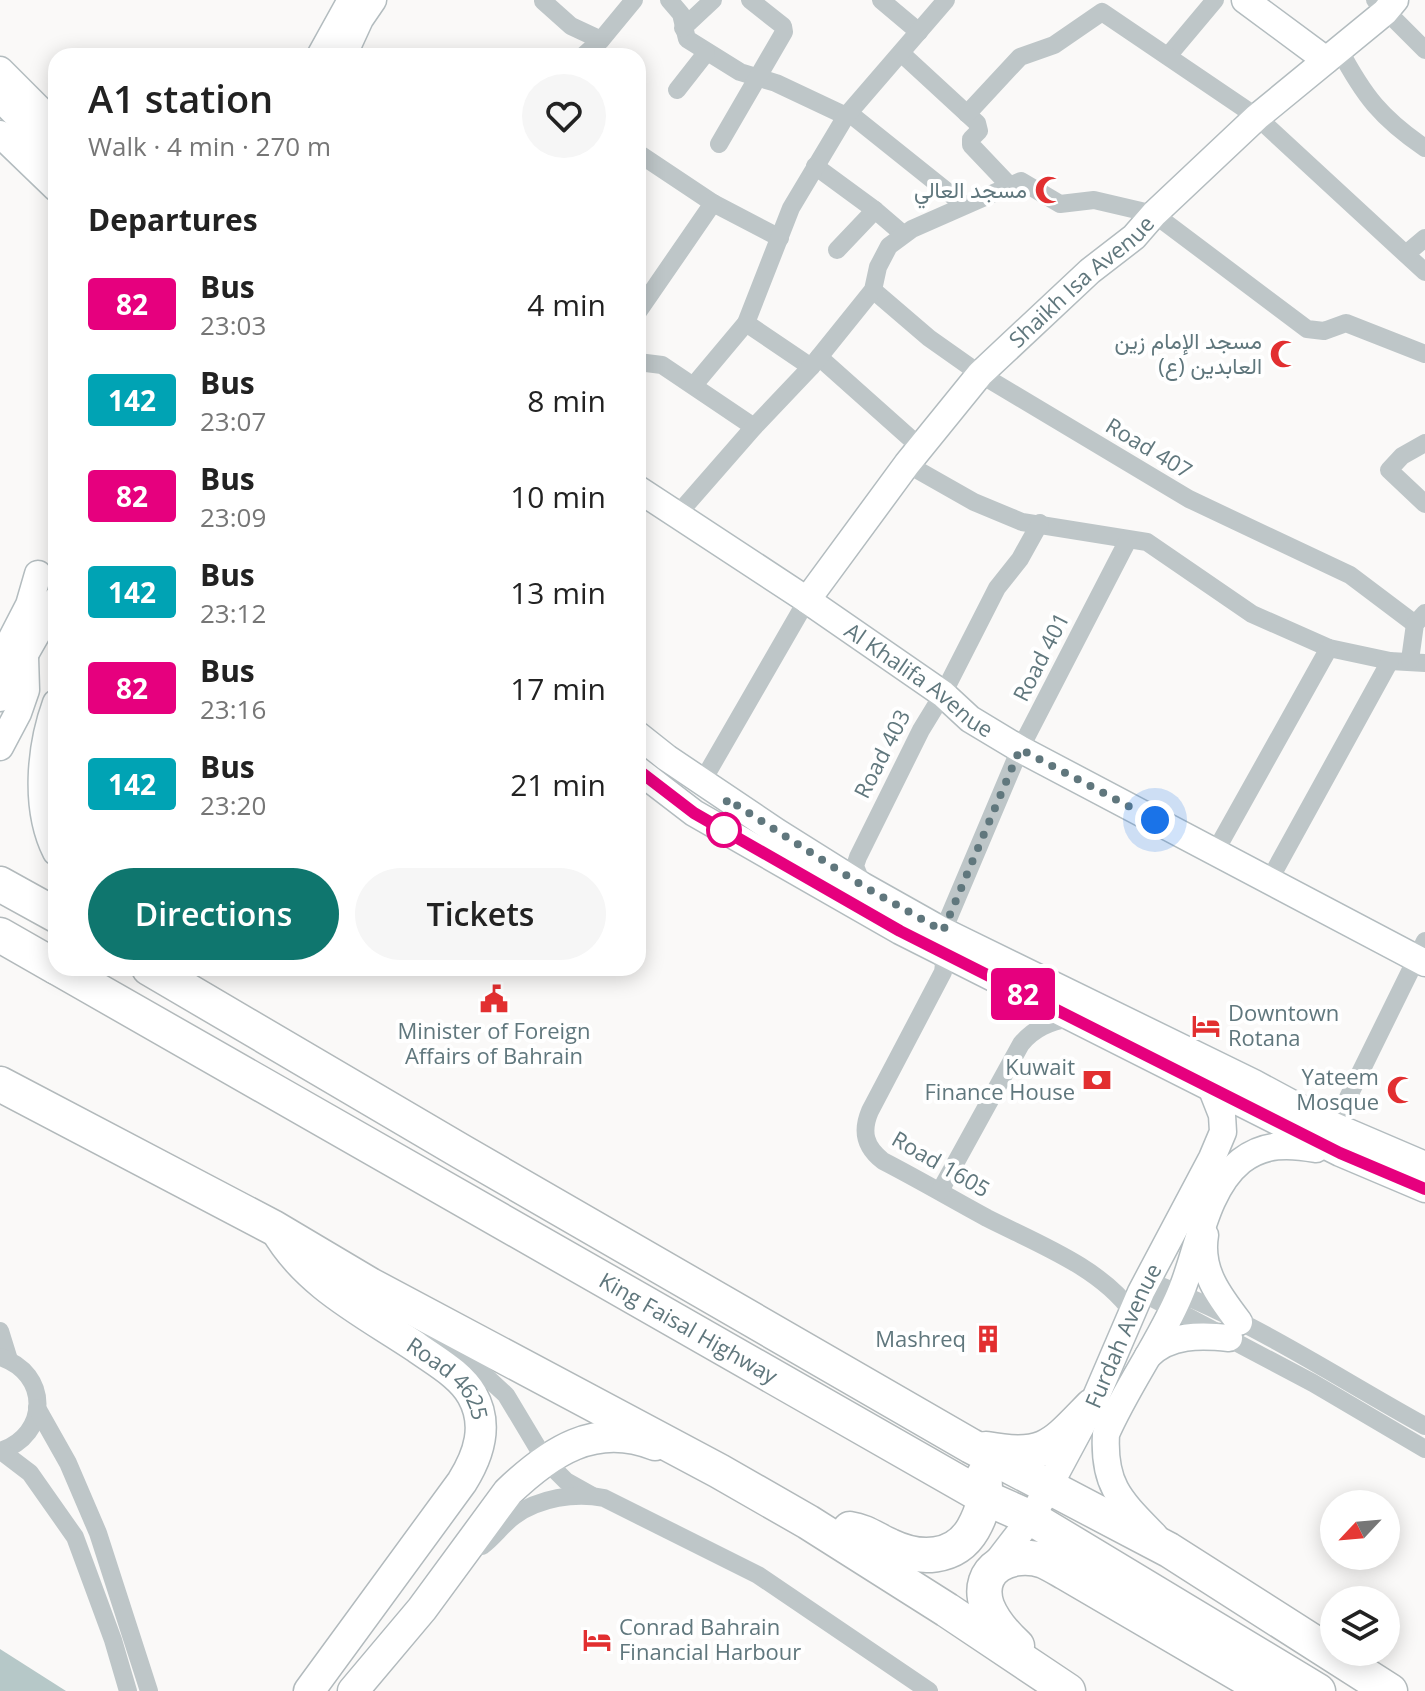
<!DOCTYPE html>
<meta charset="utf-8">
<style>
body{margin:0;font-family:"Open Sans",Vazirmatn,sans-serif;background:#f6f6f6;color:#222;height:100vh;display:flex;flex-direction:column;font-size:30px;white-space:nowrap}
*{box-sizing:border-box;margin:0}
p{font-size:26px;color:#767676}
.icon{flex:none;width:44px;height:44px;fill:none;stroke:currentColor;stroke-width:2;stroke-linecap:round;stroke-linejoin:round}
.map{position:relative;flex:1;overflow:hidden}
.details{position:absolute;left:48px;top:48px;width:598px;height:928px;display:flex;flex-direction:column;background:#fff;border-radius:24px;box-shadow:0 4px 20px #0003}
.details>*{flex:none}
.badge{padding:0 16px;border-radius:6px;font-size:28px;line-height:52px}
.needle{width:52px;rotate:244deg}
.controls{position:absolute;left:1320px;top:1490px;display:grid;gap:16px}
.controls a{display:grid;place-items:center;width:80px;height:80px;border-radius:50%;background:#fff;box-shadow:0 4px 20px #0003;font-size:40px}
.you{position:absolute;width:40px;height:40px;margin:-20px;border:6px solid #fff;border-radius:50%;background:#1a73e8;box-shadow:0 0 0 12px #1a73e833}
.map>.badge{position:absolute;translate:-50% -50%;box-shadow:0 0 0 4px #fff}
h2{padding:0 40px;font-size:30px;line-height:72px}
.round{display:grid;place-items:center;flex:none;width:84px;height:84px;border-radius:42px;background:#f6f6f6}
.summary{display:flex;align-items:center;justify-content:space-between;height:136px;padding:0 40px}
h1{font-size:38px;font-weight:600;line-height:60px}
.action{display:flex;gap:16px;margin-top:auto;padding:16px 40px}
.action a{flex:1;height:92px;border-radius:48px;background:#0f766e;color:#fff;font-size:32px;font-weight:600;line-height:92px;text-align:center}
.action a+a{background:#f6f6f6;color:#222}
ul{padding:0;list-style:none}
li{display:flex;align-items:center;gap:24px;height:96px;padding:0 40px}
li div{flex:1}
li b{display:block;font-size:30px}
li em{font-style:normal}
li .badge{min-width:88px;font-weight:700;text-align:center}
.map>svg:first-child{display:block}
.water{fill:#b6c8c8}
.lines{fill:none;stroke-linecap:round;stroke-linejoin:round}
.secondary-casing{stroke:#b3bcbf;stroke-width:29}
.primary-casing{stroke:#b2babd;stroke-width:33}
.highway-casing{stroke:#b2b9bb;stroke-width:37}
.street{stroke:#bec6c8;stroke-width:18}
.secondary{stroke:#fff;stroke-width:26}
.primary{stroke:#fff;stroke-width:30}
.highway{stroke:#fff;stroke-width:34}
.line-casing{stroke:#fff;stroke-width:18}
.line{stroke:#e6007e;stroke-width:12}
.walk{stroke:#60777d;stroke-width:8;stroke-dasharray:0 14.4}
.stop-dot{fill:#fff;stroke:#e6007e;stroke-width:4}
.labels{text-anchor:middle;stroke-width:8;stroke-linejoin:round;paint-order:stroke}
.poi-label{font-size:22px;fill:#60777d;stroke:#fff;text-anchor:end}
.street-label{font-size:22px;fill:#60777d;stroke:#fff}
</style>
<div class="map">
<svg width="1425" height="1691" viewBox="0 0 1425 1691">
<rect width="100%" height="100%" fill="#faf9f8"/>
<path class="water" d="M 0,1649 L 66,1691 L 0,1691 Z"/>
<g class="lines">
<defs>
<g id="secondary">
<path d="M 1245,0 L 1326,60"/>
<path d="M 320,56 L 351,0"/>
<path d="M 343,56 L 360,19 L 373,0"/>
<path d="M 0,70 L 56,126"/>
<path d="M 0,98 L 56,155"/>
<path d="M 0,134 L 56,188"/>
<path id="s1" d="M 638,489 L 807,600 L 943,694 L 970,719 L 1020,749 L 1425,963"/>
<path id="s2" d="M 807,600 L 907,464 L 980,374 L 1090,271 L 1134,237 L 1154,214 L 1257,117 L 1385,12 L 1395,0"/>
<path d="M 0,661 L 29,605 L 38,574"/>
<path d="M 0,698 L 56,600"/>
<path d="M 56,703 C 40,747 34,808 56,852"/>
<path d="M 638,735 L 667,758 L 777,832 L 863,886 L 943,931 L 1254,1083 L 1334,1126 L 1425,1165"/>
<path d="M 0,747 L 18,713 L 26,690 L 25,657"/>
<path d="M 638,770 L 694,813 L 900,931 L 1340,1153 L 1425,1189"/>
<path d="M 1205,1235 C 1199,1270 1219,1296 1239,1322"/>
<path d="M 1148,1356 C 1169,1334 1201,1335 1229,1338"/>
<path d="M 1155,1536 C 1121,1501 1103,1486 1106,1434 C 1127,1386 1160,1342 1180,1294 C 1198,1253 1204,1191 1241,1161 C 1264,1143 1289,1144 1316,1149"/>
<path id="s3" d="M 991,1570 L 1031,1518 L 1048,1488 L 1092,1406 L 1141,1292 L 1212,1158 L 1223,1132 L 1222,1115 L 1211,1087"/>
</g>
<g id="primary">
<path id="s4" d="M 275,1229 C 306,1284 365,1313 416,1347 C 435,1361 460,1374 472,1395 C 489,1425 479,1455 462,1482 L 309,1691"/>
<path d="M 353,1691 L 422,1609 L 508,1492 C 550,1452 595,1421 655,1445"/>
</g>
<g id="highway">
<path d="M 0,884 L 56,915"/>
<path d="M 0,935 L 56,967"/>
<path id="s5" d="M 58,968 L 986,1498 L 1031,1518 L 1318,1691"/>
<path d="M 149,968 L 462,1152 L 971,1446 L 1169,1550 L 1390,1691"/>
<path d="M 0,1084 L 274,1228 L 370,1285 L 719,1471 L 808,1522 L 947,1610 L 1068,1691"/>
<path d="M 986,1449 C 1045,1460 1053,1446 1092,1406"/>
<path d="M 850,1529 C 865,1531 876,1540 890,1546 C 919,1560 955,1560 973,1529 C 983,1511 987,1496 984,1475"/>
<path d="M 1017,1646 C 1005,1635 993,1621 987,1606 C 974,1568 1012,1550 1044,1561 C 1051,1564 1059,1569 1066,1573 L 1268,1691"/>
</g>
</defs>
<use href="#secondary" class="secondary-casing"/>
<use href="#primary" class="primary-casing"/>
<use href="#highway" class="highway-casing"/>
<g class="street">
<path d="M 669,0 L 681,14 L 687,39 L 740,72 L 776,83 L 846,116"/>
<path d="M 881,0 L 919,32"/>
<path d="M 1375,0 L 1425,50"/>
<path d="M 543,1 L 571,26 L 601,40"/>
<path d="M 683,28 L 713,0"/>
<path d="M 1339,49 C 1364,96 1381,118 1425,148"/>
<path d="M 901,53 L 977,123 L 979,131 L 971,139 L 971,145 L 1009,185"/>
<path d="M 583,56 L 601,40 L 634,0"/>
<path d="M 1168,56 L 1215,0"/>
<path d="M 677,90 L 706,53"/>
<path d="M 849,113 L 964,205"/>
<path d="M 967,114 L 1020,57 L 1054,45 L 1102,12 L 1257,117 L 1425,272"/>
<path d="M 719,144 L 784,32 L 783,26 L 750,0"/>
<path d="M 638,153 L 713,203 L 780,238"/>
<path d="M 815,166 L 875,210 L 903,234"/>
<path d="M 837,250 L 875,210"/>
<path d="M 1406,254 L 1425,238"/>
<path d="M 873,290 L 929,338 L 980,374 L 1189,499 L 1350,575 L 1415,624"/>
<path d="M 638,312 L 713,203"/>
<path d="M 746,323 L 811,367"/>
<path d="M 819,357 L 920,447"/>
<path d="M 638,362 L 662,365 L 754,427"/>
<path d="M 694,385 L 746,323 L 791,208 L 846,116 L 946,0"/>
<path d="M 1425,443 L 1402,456 L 1389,470 L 1425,504"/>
<path d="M 907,464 L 974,502 L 1022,522 L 1147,542 L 1252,614 L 1329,648 L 1390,661 L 1425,663"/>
<path d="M 678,514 L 754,427 L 811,367 L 873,290 L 878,267 L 889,246 L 912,229 L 1021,181 L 1060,204 L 1094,200 L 1154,214 L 1307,329 L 1324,331 L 1346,323 L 1425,354"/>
<path d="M 1410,660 L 1415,624 L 1425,613"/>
<path d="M 702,782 L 807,600"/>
<path d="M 1215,852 L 1329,648"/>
<path d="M 1270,879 L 1390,661"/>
<path d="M 863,886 L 855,866 L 858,857 L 921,730 L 943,694 L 997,588 L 1020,559 L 1040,523"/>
<path d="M 943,931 L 1020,749 L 1128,540"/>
<path d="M 938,951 L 944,964 L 943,972 L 870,1111 C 861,1132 865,1147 883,1161 C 918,1179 952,1199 987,1218 C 1036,1243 1100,1267 1132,1312"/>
<path d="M 1334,1126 L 1425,941"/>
<path d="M 940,1191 L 1021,1044 C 1034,1028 1050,1022 1069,1018"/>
<path d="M 1147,1281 C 1246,1316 1334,1376 1425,1426"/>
<path d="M 1141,1292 L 1313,1383 L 1425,1449"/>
<path d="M 420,1326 L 480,1371 L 506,1395 L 545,1460 L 566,1481 L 591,1495"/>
<path d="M 0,1331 L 9,1360"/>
<path d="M 0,1357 C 50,1373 50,1435 0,1451"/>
<path d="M 37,1408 L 68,1463 L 98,1533 L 149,1691"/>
<path d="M 1,1451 L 30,1473 L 75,1537 L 113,1640 L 128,1691"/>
<path d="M 482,1546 C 494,1537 502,1525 514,1516 C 539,1498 575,1492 604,1498 L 758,1575 L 929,1691"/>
</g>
<use href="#secondary" class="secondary"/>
<use href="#primary" class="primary"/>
<use href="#highway" class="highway"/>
</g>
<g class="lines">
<defs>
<path id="line" d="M 638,770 L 694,813 L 900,931 L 1340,1153 L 1425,1189"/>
</defs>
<use href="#line" class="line-casing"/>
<use href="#line" class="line"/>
<path class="walk" d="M 724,830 L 727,799 L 863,886 L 943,931 L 1020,749 L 1155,820"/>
</g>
<defs>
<symbol id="mosque-bare" viewBox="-9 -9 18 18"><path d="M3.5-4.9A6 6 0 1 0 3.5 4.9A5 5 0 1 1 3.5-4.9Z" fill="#e22f30" stroke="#fff" stroke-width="2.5" paint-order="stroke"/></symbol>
<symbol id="civic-bare" viewBox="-9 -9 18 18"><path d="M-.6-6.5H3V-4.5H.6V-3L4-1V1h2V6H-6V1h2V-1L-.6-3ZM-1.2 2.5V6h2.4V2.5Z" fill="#e22f30" stroke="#fff" stroke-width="2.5" paint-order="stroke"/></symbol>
<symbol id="hotel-bare" viewBox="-9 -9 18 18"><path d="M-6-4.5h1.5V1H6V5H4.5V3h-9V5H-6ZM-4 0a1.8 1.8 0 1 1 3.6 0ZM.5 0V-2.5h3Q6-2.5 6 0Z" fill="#e22f30" stroke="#fff" stroke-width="2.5" paint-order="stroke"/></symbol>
<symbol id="bank-bare" viewBox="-9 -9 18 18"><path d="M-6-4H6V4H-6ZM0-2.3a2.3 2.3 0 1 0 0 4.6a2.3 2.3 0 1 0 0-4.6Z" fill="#e22f30" stroke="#fff" stroke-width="2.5" paint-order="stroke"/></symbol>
<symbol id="building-bare" viewBox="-9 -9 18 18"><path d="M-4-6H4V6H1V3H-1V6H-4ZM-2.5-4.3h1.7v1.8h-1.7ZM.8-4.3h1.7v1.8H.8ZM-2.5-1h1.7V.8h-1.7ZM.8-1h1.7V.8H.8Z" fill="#e22f30" stroke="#fff" stroke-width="2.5" paint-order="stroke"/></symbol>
</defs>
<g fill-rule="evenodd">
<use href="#mosque-bare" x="1029" y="170" width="40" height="40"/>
<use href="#mosque-bare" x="1264" y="334" width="40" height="40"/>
<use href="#civic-bare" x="474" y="979" width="40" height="40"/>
<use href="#hotel-bare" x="1186" y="1006" width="40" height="40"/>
<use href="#bank-bare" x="1077" y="1060" width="40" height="40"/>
<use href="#mosque-bare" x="1381" y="1070" width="40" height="40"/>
<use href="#building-bare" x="968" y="1319" width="40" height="40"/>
<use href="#hotel-bare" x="577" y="1620" width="40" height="40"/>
</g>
<circle class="stop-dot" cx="724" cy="830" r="16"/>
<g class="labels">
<g class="poi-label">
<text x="1027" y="198">مسجد العالي</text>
<text x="1262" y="349">مسجد الإمام زين<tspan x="1262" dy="25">العابدين (ع)</tspan></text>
<text x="1228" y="1021" text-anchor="start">Downtown<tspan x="1228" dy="25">Rotana</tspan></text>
<text x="494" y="1039" text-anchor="middle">Minister of Foreign<tspan x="494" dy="25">Affairs of Bahrain</tspan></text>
<text x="1075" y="1075">Kuwait<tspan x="1075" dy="25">Finance House</tspan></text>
<text x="1379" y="1085">Yateem<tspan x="1379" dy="25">Mosque</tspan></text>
<text x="966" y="1347">Mashreq</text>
<text x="619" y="1635" text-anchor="start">Conrad Bahrain<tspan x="619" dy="25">Financial Harbour</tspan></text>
</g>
<g class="street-label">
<text dy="8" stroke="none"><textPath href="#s2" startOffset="422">Shaikh Isa Avenue</textPath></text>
<text transform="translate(1149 448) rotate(31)" y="8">Road 407</text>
<text transform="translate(1041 657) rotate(-63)" y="8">Road 401</text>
<text dy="8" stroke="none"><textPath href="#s1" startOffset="340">Al Khalifa Avenue</textPath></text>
<text transform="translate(882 754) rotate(-63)" y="8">Road 403</text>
<text transform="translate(941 1164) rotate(30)" y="8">Road 1605</text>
<text dy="8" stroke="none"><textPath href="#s5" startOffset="726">King Faisal Highway</textPath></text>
<text dy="8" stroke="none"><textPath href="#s3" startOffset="270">Furdah Avenue</textPath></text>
<text dy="8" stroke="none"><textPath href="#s4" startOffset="232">Road 4625</textPath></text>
</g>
</g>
</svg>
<div class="controls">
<a><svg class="needle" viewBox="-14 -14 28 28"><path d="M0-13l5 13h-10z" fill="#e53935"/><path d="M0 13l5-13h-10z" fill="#767676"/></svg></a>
<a><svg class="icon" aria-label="layers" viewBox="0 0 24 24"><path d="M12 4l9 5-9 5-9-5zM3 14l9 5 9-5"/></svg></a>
</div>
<div class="you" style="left:1155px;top:820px"></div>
<b class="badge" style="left:1023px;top:994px;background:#e6007e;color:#fff">82</b>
<section class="details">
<div class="summary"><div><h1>A1 station</h1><p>Walk · 4 min · 270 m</p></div><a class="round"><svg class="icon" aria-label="heart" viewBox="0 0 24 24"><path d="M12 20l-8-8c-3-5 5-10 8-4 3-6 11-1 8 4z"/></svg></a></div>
<h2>Departures</h2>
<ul>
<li><span class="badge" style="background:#e6007e;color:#fff">82</span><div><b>Bus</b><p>23:03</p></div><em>4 min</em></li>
<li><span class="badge" style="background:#00a3b4;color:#fff">142</span><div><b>Bus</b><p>23:07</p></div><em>8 min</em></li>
<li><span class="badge" style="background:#e6007e;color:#fff">82</span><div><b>Bus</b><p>23:09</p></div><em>10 min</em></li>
<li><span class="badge" style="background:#00a3b4;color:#fff">142</span><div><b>Bus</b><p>23:12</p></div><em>13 min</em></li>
<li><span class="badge" style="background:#e6007e;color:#fff">82</span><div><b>Bus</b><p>23:16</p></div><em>17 min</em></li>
<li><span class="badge" style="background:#00a3b4;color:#fff">142</span><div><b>Bus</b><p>23:20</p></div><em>21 min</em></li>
</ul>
<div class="action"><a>Directions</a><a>Tickets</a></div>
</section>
</div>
